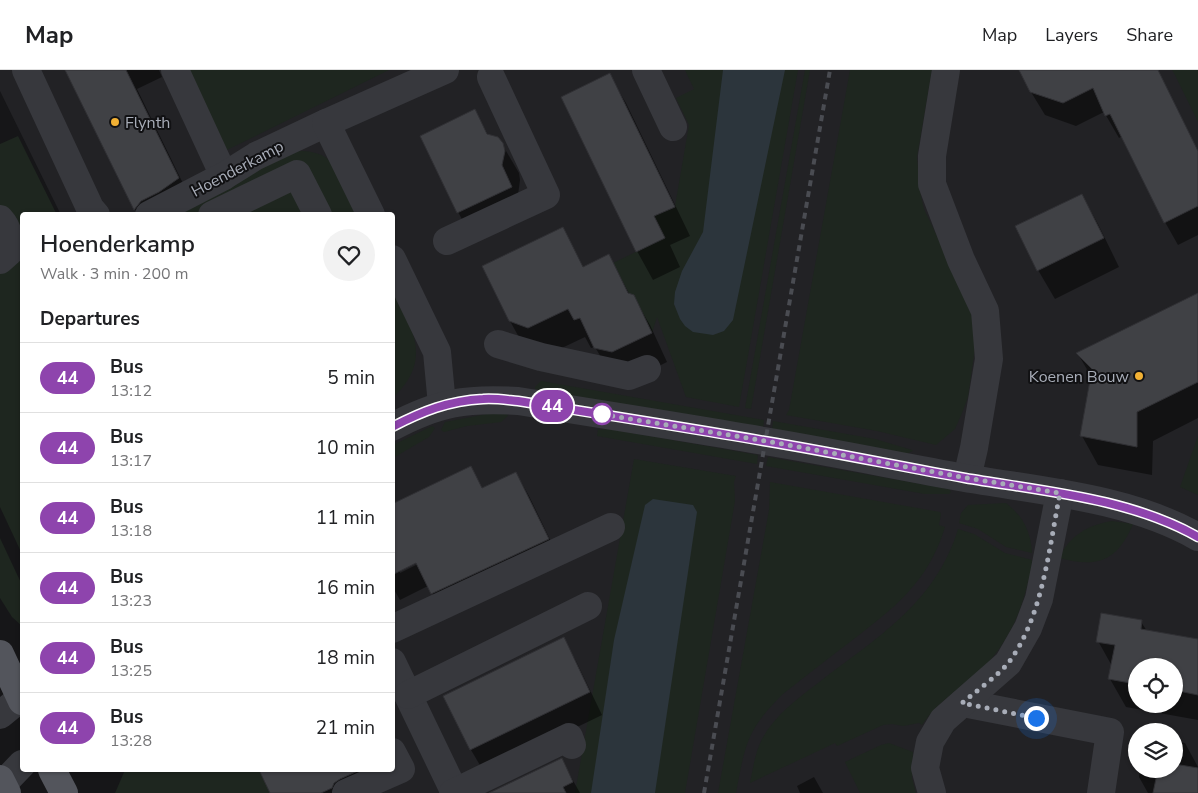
<!DOCTYPE html>
<meta charset="utf-8">
<style>
body{margin:0;font-family:"Nunito Sans",sans-serif;background:#f2f2f2;color:#202124;height:100vh;display:flex;flex-direction:column;font-size:19px;white-space:nowrap}
*{box-sizing:border-box;margin:0}
p{font-size:16px;color:#757577}
.icon{flex:none;width:28px;height:28px;fill:none;stroke:currentColor;stroke-width:2;stroke-linecap:round;stroke-linejoin:round}
.map{position:relative;flex:1;overflow:hidden}
.side{position:absolute;left:20px;top:142px;width:375px;height:560px;display:flex;flex-direction:column;background:#fff;border-radius:5px;box-shadow:0 1px 4px #0004}
.side>*{flex:none}
.badge{padding:0 10px;border-radius:16px;font-size:18px;line-height:32px}
.controls{position:absolute;left:1128px;top:588px;display:grid;gap:10px}
.controls a{display:grid;place-items:center;width:55px;height:55px;border-radius:50%;background:#fff;box-shadow:0 1px 4px #0004;font-size:25px}
.you{position:absolute;width:25px;height:25px;margin:-12px;border:4px solid #fff;border-radius:50%;background:#1a73e8;box-shadow:0 0 0 8px #1a73e833}
.map>.badge{position:absolute;translate:-50% -50%;box-shadow:0 0 0 2px #fff}
h2{padding:0 20px;font-size:19px;line-height:45px}
.round{display:grid;place-items:center;flex:none;width:52px;height:52px;border-radius:26px;background:#f2f2f2}
.headline{display:flex;align-items:center;justify-content:space-between;height:85px;padding:0 20px}
h1{font-size:24px;font-weight:600;line-height:38px}
ul{padding:0;list-style:none}
li{display:flex;align-items:center;gap:15px;height:70px;padding:0 20px;border-top:1px solid #e0e0e0}
li div{flex:1}
li b{display:block;font-size:19px}
li em{font-style:normal}
li .badge{min-width:55px;font-weight:700;text-align:center}
header{display:flex;align-items:center;gap:30px;box-sizing:border-box;height:70px;padding:0 25px;background:#fff;border-bottom:1px solid #e0e0e0}
header strong{font-size:24px}
nav{display:flex;gap:28px;margin-inline-start:auto;font-size:18px}
.map>svg:first-child{display:block}
.built{fill:#222225;fill-rule:evenodd}
.green{fill:#1e261f}
.water{fill:#2c353c}
.shadow{fill:#0007;fill-rule:evenodd}
.building{fill:#404145;stroke:#303034}
.lines{fill:none;stroke-linecap:round;stroke-linejoin:round}
.minor{stroke:#37383d;stroke-width:28}
.major{stroke:#53555c;stroke-width:28}
.rail{stroke:#4a4c52;stroke-width:4;stroke-dasharray:6 5;stroke-linecap:butt}
.line-casing{stroke:#fff;stroke-width:11}
.line{stroke:#8e44ad;stroke-width:8}
.walk{stroke:#a8adb8;stroke-width:5;stroke-dasharray:0 9}
.poi-dot{fill:#f2b134;stroke:#111113;stroke-width:2}
.stop-dot{fill:#fff;stroke:#8e44ad;stroke-width:2.5}
.labels{text-anchor:middle;stroke-width:4;stroke-linejoin:round;paint-order:stroke}
.poi-label{font-size:16px;fill:#a8adb8;stroke:#111113;text-anchor:start}
.street-label{font-size:16px;fill:#a8adb8;stroke:#111113}
</style>
<header>
<strong>Map</strong>
<nav><a>Map</a><a>Layers</a><a>Share</a></nav>
</header>
<div class="map">
<svg width="1198" height="723" viewBox="0 0 1198 723">
<rect width="100%" height="100%" fill="#161618"/>
<path class="built" d="M 0,0 L 1198,0 L 1198,723 L 243,723 L 231,700 L 392,700 L 392,145 L 61,145 L 0,21 ZM 1136,596 L 1174,596 L 1174,634 L 1136,634 ZM 1136,661 L 1174,661 L 1174,699 L 1136,699 Z"/>
<g class="green">
<path d="M 187,0 L 389,0 L 227,80 Z"/>
<path d="M 685,0 L 798,0 L 739,337 L 686,327 L 657,247 L 652,263 L 634,225 L 628,223 L 613,193 L 665,168 L 654,146 L 675,136 L 689,55 L 676,28 L 694,19 Z"/>
<path d="M 805,0 L 810,0 L 751,339 L 745,338 Z"/>
<path d="M 850,0 L 932,0 L 917,87 L 920,122 L 924,139 L 967,229 L 973,250 L 975,278 L 968,327 L 962,343 L 955,359 L 936,375 L 877,361 L 786,345 L 789,340 Z"/>
<path d="M 1172,0 L 1198,0 L 1198,52 L 1175,5 Z"/>
<path d="M 18,66 L 57,145 L 22,145 L 22,484 L 0,437 L 0,74 Z"/>
<path d="M 299,81 C 308,81 317,82 325,87 C 337,95 351,131 358,145 L 325,145 L 306,107 L 200,145 L 161,145 L 292,83 Z"/>
<path d="M 290,117 L 310,145 L 296,145 L 295,143 L 291,145 L 247,145 L 243,138 Z"/>
<path d="M 392,217 C 412,259 434,289 393,328 Z"/>
<path d="M 541,311 L 764,350 L 763,359 L 535,319 L 535,317 Z"/>
<path d="M 487,344 L 507,344 L 508,346 L 501,352 L 467,356 L 444,362 L 441,360 L 445,352 Z"/>
<path d="M 773,351 L 875,369 L 912,380 L 913,381 L 906,384 L 772,361 Z"/>
<path d="M 432,356 L 435,358 L 429,367 L 393,388 L 393,375 Z"/>
<path d="M 603,358 L 758,385 L 757,394 L 597,366 L 598,359 L 602,360 Z"/>
<path d="M 1198,366 L 1198,425 L 1180,417 Z"/>
<path d="M 768,387 L 949,419 L 951,422 L 949,424 L 925,424 L 766,396 Z"/>
<path d="M 634,389 L 736,406 L 734,412 L 735,431 L 685,723 L 575,723 Z"/>
<path d="M 770,412 L 940,442 L 941,444 L 939,455 L 945,457 C 928,513 894,538 850,572 C 827,589 805,607 783,624 C 747,659 745,675 736,723 L 718,723 L 769,440 Z"/>
<path d="M 1006,433 C 1023,446 1031,462 1032,483 L 1006,477 L 978,459 L 959,453 L 961,443 L 968,435 Z"/>
<path d="M 1112,451 L 1133,454 C 1117,492 1097,498 1059,488 C 1070,465 1088,455 1112,451 Z"/>
<path d="M 958,459 L 974,464 L 1005,483 L 1032,490 C 1032,499 1029,507 1027,516 C 1017,555 1001,584 970,610 C 952,624 935,635 922,655 L 919,653 L 903,656 L 892,654 L 883,655 L 837,676 L 835,673 L 750,713 C 753,698 755,683 762,669 C 775,645 797,629 818,613 C 875,569 936,533 958,459 Z"/>
<path d="M 0,468 L 22,515 L 22,556 L 12,547 L 0,528 Z"/>
<path d="M 889,673 L 913,682 L 912,708 L 916,723 L 860,723 L 845,692 L 881,675 Z"/>
<path d="M 125,700 L 259,700 L 270,723 L 115,723 Z"/>
</g>
<g class="water">
<path d="M 723,0 L 785,0 L 733,250 L 724,261 L 713,265 L 693,262 L 685,256 L 680,249 L 674,234 L 675,222 L 682,201 L 703,162 Z"/>
<path d="M 653,429 L 693,435 L 697,442 L 655,723 L 591,723 L 614,570 L 645,435 Z"/>
</g>
<g class="shadow">
<path d="M 66,0 L 159,0 L 162,7 L 137,19 L 194,136 L 181,145 L 138,145 Z"/>
<path d="M 1028,0 L 1157,0 L 1198,81 L 1198,165 L 1178,175 L 1165,152 L 1122,66 L 1119,68 L 1104,42 L 1076,56 L 1045,45 L 1031,22 Z"/>
<path d="M 609,5 L 626,33 L 690,166 L 670,175 L 680,197 L 653,210 L 637,181 Z"/>
<path d="M 474,41 L 489,66 L 502,74 L 519,103 L 520,110 L 518,125 L 474,171 L 458,142 Z"/>
<path d="M 1082,125 L 1098,154 L 1119,197 L 1055,229 L 1038,200 Z"/>
<path d="M 563,159 L 584,198 L 609,186 L 630,225 L 633,226 L 650,255 L 667,292 L 629,311 L 612,306 L 595,277 L 591,278 L 585,267 L 545,286 L 526,280 L 510,251 Z"/>
<path d="M 1198,224 L 1198,348 L 1153,371 L 1152,405 L 1098,395 L 1082,366 L 1092,308 L 1078,284 Z"/>
<path d="M 471,398 L 483,419 L 516,403 L 529,426 L 561,492 L 445,546 L 428,516 L 400,530 L 392,516 L 392,436 ZM 421,489 L 422,492 L 400,503 L 400,500 Z"/>
<path d="M 1141,552 L 1147,561 L 1198,570 L 1198,650 L 1126,637 L 1110,609 L 1112,596 L 1098,571 ZM 1136,596 L 1174,596 L 1174,634 L 1136,634 Z"/>
<path d="M 563,569 L 576,591 L 602,645 L 484,702 L 471,680 L 445,626 Z"/>
<path d="M 1174,671 L 1185,673 L 1198,697 L 1198,723 L 1148,723 L 1139,707 L 1140,699 L 1174,699 Z"/>
<path d="M 561,689 L 580,723 L 504,723 Z"/>
<path d="M 260,700 L 390,700 L 372,723 L 271,723 Z"/>
<path d="M 814,707 L 823,723 L 800,723 L 797,716 Z"/>
</g>
<g class="building">
<path d="M 65,0 L 126,0 L 179,108 L 159,122 L 141,131 L 134,140 Z"/>
<path d="M 1019,0 L 1158,0 L 1198,81 L 1198,136 L 1164,153 L 1110,44 L 1105,46 L 1093,18 L 1063,33 L 1030,22 Z"/>
<path d="M 610,3 L 675,137 L 654,146 L 665,168 L 636,182 L 561,27 Z"/>
<path d="M 475,39 L 487,64 L 498,67 L 503,73 L 505,81 L 502,95 L 512,117 L 457,143 L 420,66 Z"/>
<path d="M 1082,124 L 1104,168 L 1037,201 L 1015,156 Z"/>
<path d="M 563,157 L 583,197 L 609,184 L 628,223 L 634,225 L 652,263 L 612,282 L 594,278 L 580,248 L 574,250 L 568,239 L 528,258 L 509,251 L 482,196 Z"/>
<path d="M 1198,223 L 1198,312 L 1137,342 L 1137,377 L 1080,366 L 1092,299 L 1076,283 Z"/>
<path d="M 471,396 L 482,418 L 516,402 L 549,469 L 431,524 L 416,493 L 392,505 L 392,434 Z"/>
<path d="M 1101,543 L 1142,550 L 1141,559 L 1198,569 L 1198,625 L 1174,620 L 1174,596 L 1136,596 L 1136,614 L 1108,609 L 1115,575 L 1096,572 Z"/>
<path d="M 564,567 L 590,622 L 470,680 L 443,626 Z"/>
<path d="M 562,688 L 573,712 L 563,717 L 566,723 L 489,723 Z"/>
<path d="M 1174,694 L 1198,698 L 1198,723 L 1153,723 L 1158,699 L 1174,699 Z"/>
<path d="M 259,700 L 360,700 L 340,709 L 334,713 L 332,718 L 321,723 L 270,723 Z"/>
</g>
<g class="lines">
<g class="minor">
<path d="M 26,0 L 90,138 L 96,145"/>
<path d="M 175,0 L 224,106"/>
<path d="M 646,0 L 673,57"/>
<path d="M 946,0 L 932,86 L 932,114 L 961,190 L 985,241 L 989,289 L 974,378 L 967,408"/>
<path d="M 149,145 L 224,106 L 256,86 L 326,53"/>
<path d="M 212,145 L 297,104 L 318,145"/>
<path d="M 371,145 L 326,53 L 445,0"/>
<path d="M 0,149 C 9,159 10,169 9,182 L 0,190"/>
<path d="M 447,171 L 546,125 L 491,7"/>
<path d="M 392,189 L 437,282 L 442,335"/>
<path d="M 498,274 L 541,287 L 629,306 L 647,299"/>
<path d="M 392,357 C 439,332 466,328 518,331 C 600,344 683,357 764,371 C 831,382 898,396 965,408 C 1041,421 1130,428 1198,467"/>
<path d="M 392,559 L 611,457"/>
<path d="M 392,592 L 455,723"/>
<path d="M 408,625 L 588,536"/>
<path d="M 963,633 L 1110,662 L 1101,723"/>
<path d="M 0,645 L 22,627"/>
<path d="M 0,717 L 22,694"/>
<path d="M 346,723 L 401,699 L 392,682"/>
<path d="M 453,723 L 569,667 L 572,675"/>
<path d="M 932,723 L 925,698 L 930,672 L 943,650 L 1008,593 L 1028,558 L 1039,529 L 1060,423"/>
</g>
<g class="major">
<path d="M 0,584 L 22,631"/>
<path d="M 52,700 L 64,723"/>
<path d="M 0,709 L 7,723"/>
</g>
<path class="rail" d="M 704,723 L 830,0"/>
</g>
<g class="lines">
<defs>
<path id="line" d="M 392,357 C 423,341 448,331 483,329 C 494,328 507,330 518,331 C 600,344 683,357 764,371 C 831,382 898,396 965,408 C 1041,421 1130,428 1198,467"/>
</defs>
<use href="#line" class="line-casing"/>
<use href="#line" class="line"/>
<path class="walk" d="M 602,344 L 594,343 L 766,371 L 967,408 L 1060,423 C 1049,478 1043,546 1009,592 C 1000,604 975,622 962,633 L 1036,648"/>
</g>
<g class="poi-dot">
<circle cx="115" cy="52" r="5"/>
<circle cx="1139" cy="306" r="5"/>
</g>
<circle class="stop-dot" cx="602" cy="344" r="10"/>
<g class="labels">
<g class="poi-label">
<text x="125" y="58">Flynth</text>
<text x="1129" y="312" text-anchor="end">Koenen Bouw</text>
</g>
<g class="street-label">
<text transform="translate(237 98) rotate(-28)" y="6">Hoenderkamp</text>
</g>
</g>
</svg>
<div class="controls">
<a><svg class="icon" aria-label="locate" viewBox="0 0 24 24"><circle cx="12" cy="12" r="6"/><path d="M12 2v4M12 18v4M2 12h4M18 12h4"/></svg></a>
<a><svg class="icon" aria-label="layers" viewBox="0 0 24 24"><path d="M12 4l9 5-9 5-9-5zM3 14l9 5 9-5"/></svg></a>
</div>
<div class="you" style="left:1036px;top:648px"></div>
<b class="badge" style="left:552px;top:336px;background:#8e44ad;color:#fff">44</b>
<section class="side">
<div class="headline"><div><h1>Hoenderkamp</h1><p>Walk · 3 min · 200 m</p></div><a class="round"><svg class="icon" aria-label="heart" viewBox="0 0 24 24"><path d="M12 20l-8-8c-3-5 5-10 8-4 3-6 11-1 8 4z"/></svg></a></div>
<h2>Departures</h2>
<ul>
<li><span class="badge" style="background:#8e44ad;color:#fff">44</span><div><b>Bus</b><p>13:12</p></div><em>5 min</em></li>
<li><span class="badge" style="background:#8e44ad;color:#fff">44</span><div><b>Bus</b><p>13:17</p></div><em>10 min</em></li>
<li><span class="badge" style="background:#8e44ad;color:#fff">44</span><div><b>Bus</b><p>13:18</p></div><em>11 min</em></li>
<li><span class="badge" style="background:#8e44ad;color:#fff">44</span><div><b>Bus</b><p>13:23</p></div><em>16 min</em></li>
<li><span class="badge" style="background:#8e44ad;color:#fff">44</span><div><b>Bus</b><p>13:25</p></div><em>18 min</em></li>
<li><span class="badge" style="background:#8e44ad;color:#fff">44</span><div><b>Bus</b><p>13:28</p></div><em>21 min</em></li>
</ul>
</section>
</div>
